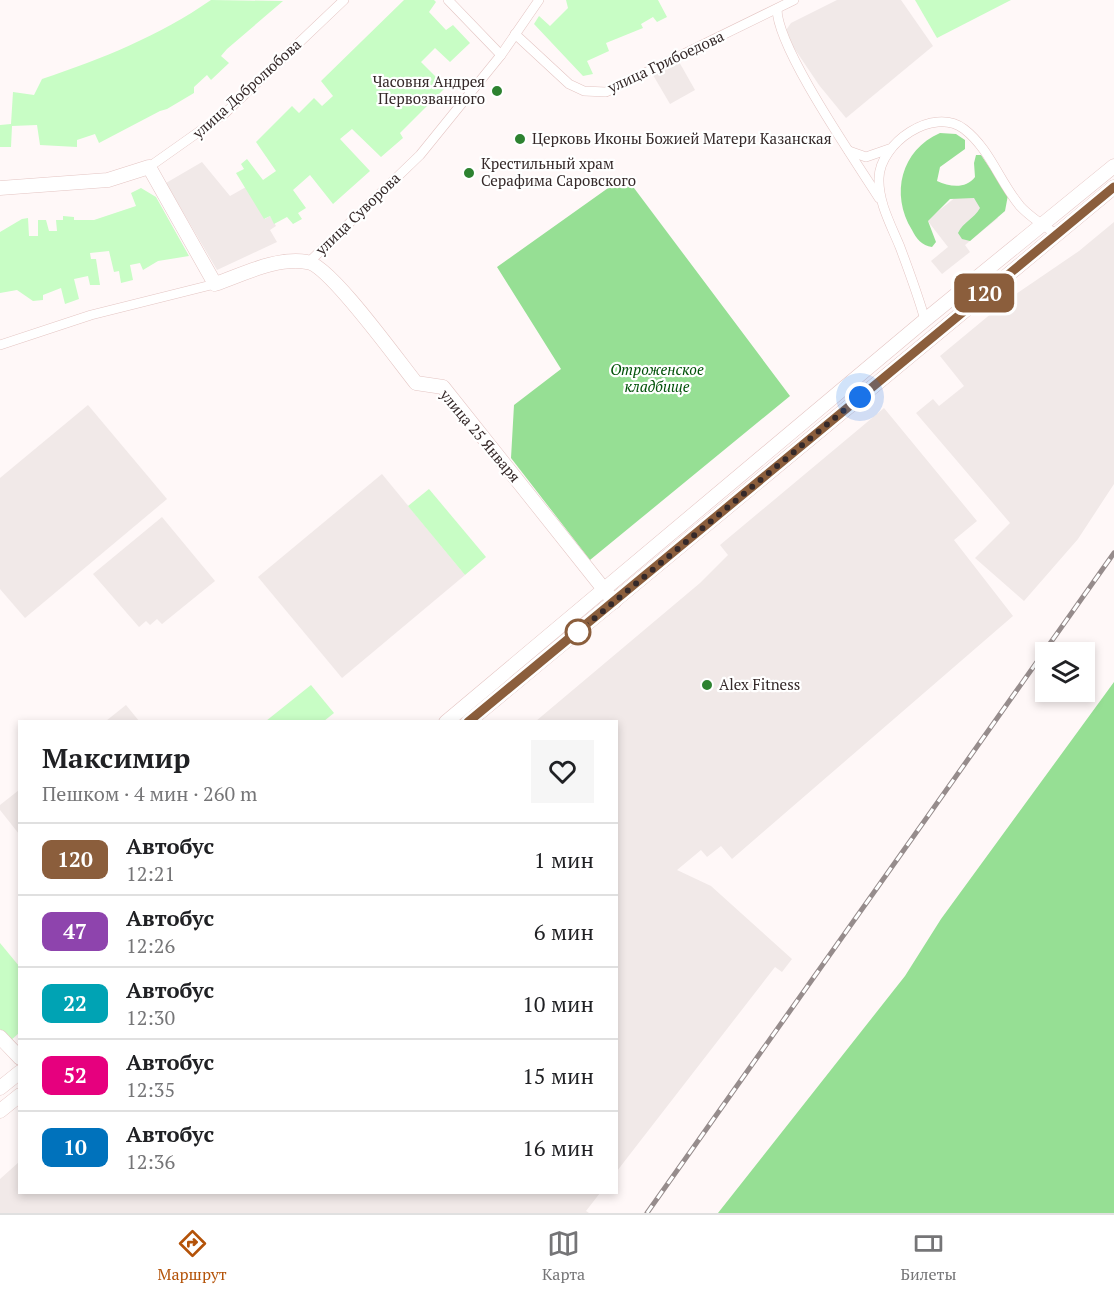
<!DOCTYPE html>
<html lang="ru">
<meta charset="utf-8">
<style>
body{margin:0;font-family:"PT Serif",serif;background:#f6f6f6;color:#202124;height:100vh;display:flex;flex-direction:column;font-size:22px;white-space:nowrap}
*{box-sizing:border-box;margin:0}
p{font-size:20px;color:#757577}
.icon{flex:none;width:33px;height:33px;fill:none;stroke:currentColor;stroke-width:2;stroke-linecap:round;stroke-linejoin:round}
.map{position:relative;flex:1;overflow:hidden}
.drawer{position:absolute;left:18px;top:720px;width:600px;height:474px;display:flex;flex-direction:column;background:#fff;border-radius:0px;box-shadow:0 3px 9px #0003}
.drawer>*{flex:none}
.badge{padding:0 12px;border-radius:9px;font-size:21px;line-height:39px}
.fabs{position:absolute;left:1035px;top:642px;display:grid;gap:12px}
.fabs a{display:grid;place-items:center;width:60px;height:60px;border-radius:0px;background:#fff;box-shadow:0 3px 9px #0003;font-size:30px}
.you{position:absolute;width:30px;height:30px;margin:-15px;border:4px solid #fff;border-radius:50%;background:#1a73e8;box-shadow:0 0 0 9px #1a73e833}
.map>.badge{position:absolute;translate:-50% -50%;box-shadow:0 0 0 3px #fff}
.round{display:grid;place-items:center;flex:none;width:63px;height:63px;border-radius:0px;background:#f6f6f6}
.summary{display:flex;align-items:center;justify-content:space-between;height:102px;padding:0 24px}
h1{font-size:28px;font-weight:600;line-height:45px}
ul{padding:0;list-style:none}
li{display:flex;align-items:center;gap:18px;height:72px;padding:0 24px;border-top:2px solid #e0e0e0}
li div{flex:1}
li b{display:block;font-size:22px}
li em{font-style:normal}
li .badge{min-width:66px;font-weight:700;text-align:center}
.tab-bar{display:flex;justify-content:space-around;align-items:center;height:84px;border-top:2px solid #e0e0e0;background:#fff;font-size:16px;color:#757577}
.tab-bar a{display:grid;justify-items:center;gap:3px}
.tab-bar .current{color:#b45309}
.map>svg:first-child{display:block}
.built{fill:#f1e9e8}
.green{fill:#c8fdc5}
.forest{fill:#96df94}
.lines{fill:none;stroke-linecap:round;stroke-linejoin:round}
.street-casing{stroke:#e4c5c3;stroke-width:10}
.secondary-casing{stroke:#e4c5c3;stroke-width:15}
.street{stroke:#fff;stroke-width:9}
.secondary{stroke:#fff;stroke-width:14}
.rail-casing{stroke:#968c8c;stroke-width:5}
.rail{stroke:#fff;stroke-width:3;stroke-dasharray:9;stroke-linecap:butt}
.line-casing{stroke:#fff;stroke-width:14}
.line{stroke:#8b5e3c;stroke-width:9}
.walk{stroke:#352929;stroke-width:6;stroke-dasharray:0 10.8}
.poi-dot{fill:#2d8230;stroke:#fff;stroke-width:2}
.stop-dot{fill:#fff;stroke:#8b5e3c;stroke-width:3}
.labels{text-anchor:middle;stroke-width:4.5;stroke-linejoin:round;paint-order:stroke}
.street-label{font-size:15px;fill:#352929;stroke:#fff}
.poi-label{font-size:15px;fill:#352929;stroke:#fff;text-anchor:start}
.park-label{font-size:15px;font-style:italic;fill:#005108;stroke:#fff}
</style>
<div class="map">
<svg width="1114" height="1213" viewBox="0 0 1114 1213">
<rect width="100%" height="100%" fill="#fff8f8"/>
<g class="built">
<path d="M 837,0 L 901,0 L 933,46 L 846,118 L 819,85 L 784,33 L 791,23 Z"/>
<path d="M 678,60 L 695,90 L 670,104 L 653,75 Z"/>
<path d="M 202,162 L 230,196 L 246,187 L 265,219 L 270,216 L 276,226 L 270,230 L 277,242 L 217,270 L 166,183 Z"/>
<path d="M 971,185 L 998,218 L 965,245 L 970,252 L 942,274 L 931,261 L 948,247 L 927,220 Z"/>
<path d="M 1114,222 L 1114,484 L 1078,539 L 1024,601 L 975,558 L 1010,523 L 916,413 L 933,399 L 939,406 L 964,386 L 940,356 L 1010,298 L 1079,251 Z"/>
<path d="M 88,405 L 167,499 L 25,618 L 0,589 L 0,478 Z"/>
<path d="M 884,408 L 977,521 L 954,540 L 1013,616 L 732,859 L 721,846 L 707,857 L 701,850 L 677,870 L 711,886 L 792,959 L 782,972 L 775,967 L 617,1171 L 616,722 L 536,721 L 700,583 L 728,555 L 720,545 Z"/>
<path d="M 382,474 L 465,575 L 342,678 L 258,577 Z"/>
<path d="M 162,517 L 215,581 L 162,624 L 157,619 L 150,625 L 146,621 L 139,627 L 93,574 Z"/>
<path d="M 126,705 L 139,721 L 106,721 Z"/>
<path d="M 19,790 L 19,834 L 0,810 L 0,805 Z"/>
<path d="M 19,1162 L 20,1192 L 600,1193 L 586,1211 L 589,1213 L 0,1213 L 0,1179 Z"/>
</g>
<g class="green">
<path d="M 211,0 L 283,1 L 227,49 L 221,56 L 229,63 L 211,80 L 207,75 L 194,87 L 194,93 L 167,109 L 160,111 L 99,143 L 95,134 L 77,140 L 77,147 L 40,145 L 37,125 L 12,126 L 11,147 L 0,147 L 0,125 L 11,124 L 13,92 L 34,95 L 42,79 C 102,59 159,36 211,0 Z"/>
<path d="M 404,0 L 434,0 L 436,2 L 429,12 L 446,30 L 453,25 L 470,43 L 450,62 L 435,48 L 421,62 L 446,87 L 400,133 L 403,138 L 381,157 L 352,129 L 340,139 L 370,171 L 333,204 L 310,175 L 293,190 L 306,208 L 298,213 L 302,219 L 293,224 L 287,217 L 274,224 L 270,216 L 264,219 L 236,173 L 244,169 L 241,164 L 247,159 L 263,180 L 276,171 L 256,142 L 292,106 L 299,113 L 314,98 L 322,106 L 333,96 L 321,81 Z"/>
<path d="M 566,0 L 658,0 L 667,17 L 657,22 L 653,17 L 641,24 L 643,28 L 606,43 L 609,51 L 587,61 L 593,74 L 583,76 L 534,24 L 539,16 L 550,26 L 568,8 Z"/>
<path d="M 915,0 L 1011,0 L 937,38 Z"/>
<path d="M 141,188 L 156,197 L 189,256 L 158,261 L 143,270 L 140,263 L 130,265 L 133,280 L 121,283 L 119,271 L 114,272 L 109,251 L 90,253 L 91,259 L 96,259 L 100,285 L 90,285 L 88,276 L 74,279 L 79,299 L 65,304 L 61,288 L 43,295 L 43,300 L 33,301 L 17,290 L 0,293 L 0,232 L 22,219 L 28,218 L 29,236 L 38,236 L 38,220 L 46,220 L 49,231 L 57,231 L 56,220 L 63,220 L 63,216 L 74,217 L 74,220 L 94,220 L 136,206 L 131,193 Z"/>
<path d="M 429,489 L 486,557 L 465,575 L 408,506 Z"/>
<path d="M 311,685 L 334,713 L 324,721 L 266,721 Z"/>
<path d="M 0,943 L 19,966 L 19,1033 L 10,1041 L 0,1029 Z"/>
</g>
<g class="forest">
<path d="M 940,133 L 956,134 L 965,140 L 965,149 L 940,167 L 937,181 C 950,187 966,189 975,177 L 974,163 L 976,155 L 981,155 L 1008,195 L 1005,211 L 970,241 L 962,239 L 958,233 C 963,222 974,219 980,208 L 974,198 L 950,199 L 928,221 L 936,242 L 932,247 C 922,246 916,238 912,230 C 890,194 901,150 940,133 Z"/>
<path d="M 625,176 L 790,396 L 590,560 L 511,458 L 514,405 L 561,369 L 497,267 Z"/>
<path d="M 1114,682 L 1114,1213 L 718,1213 L 905,976 L 941,919 Z"/>
</g>
<g class="lines">
<defs>
<g id="street">
<path d="M 448,0 L 501,55"/>
<path d="M 777,9 C 777,48 855,160 879,198"/>
<path d="M 515,34 L 569,84 L 584,91 L 606,92 L 794,0"/>
<path d="M 849,151 L 866,157 L 889,149"/>
<path d="M 149,167 L 224,114 L 344,0"/>
<path d="M 309,262 L 420,155 L 501,55 L 539,0"/>
<path d="M 925,320 C 918,295 909,271 900,247 C 891,225 878,202 879,178 C 880,143 933,106 964,129 C 990,149 999,181 1020,206 C 1030,217 1044,226 1056,234"/>
<path d="M 0,345 L 91,315 L 215,284"/>
</g>
<g id="secondary">
<path d="M 0,188 L 108,180 L 149,167 L 215,284 C 244,274 276,257 307,262 C 329,264 399,362 416,383 L 443,387 L 614,602"/>
<path d="M 446,722 L 925,320 L 1114,166"/>
<path d="M 468,722 L 1114,187"/>
<path d="M 0,1037 L 20,1058"/>
<path d="M 0,1088 L 20,1072"/>
<path d="M 0,1111 L 20,1095"/>
</g>
</defs>
<use href="#street" class="street-casing"/>
<use href="#secondary" class="secondary-casing"/>
<use href="#street" class="street"/>
<use href="#secondary" class="secondary"/>
<defs>
<path id="rail" d="M 647,1213 L 1114,553"/>
</defs>
<use href="#rail" class="rail-casing"/>
<use href="#rail" class="rail"/>
</g>
<g class="lines">
<defs>
<path id="line" d="M 468,722 L 1114,187"/>
</defs>
<use href="#line" class="line-casing"/>
<use href="#line" class="line"/>
<path class="walk" d="M 578,632 L 860,397"/>
</g>
<g class="poi-dot">
<circle cx="497" cy="91" r="6"/>
<circle cx="520" cy="139" r="6"/>
<circle cx="469" cy="173" r="6"/>
<circle cx="707" cy="685" r="6"/>
</g>
<circle class="stop-dot" cx="578" cy="632" r="12"/>
<g class="labels">
<g class="street-label">
<text transform="translate(666 62) rotate(-25)" y="5">улица Грибоедова</text>
<text transform="translate(247 89) rotate(-42)" y="5">улица Добролюбова</text>
<text transform="translate(358 214) rotate(-44)" y="5">улица Суворова</text>
<text transform="translate(480 436) rotate(50)" y="5">улица 25 Января</text>
</g>
<g class="poi-label">
<text x="485" y="87" text-anchor="end">Часовня Андрея<tspan x="485" dy="17">Первозванного</tspan></text>
<text x="532" y="144">Церковь Иконы Божией Матери Казанская</text>
<text x="481" y="169">Крестильный храм<tspan x="481" dy="17">Серафима Саровского</tspan></text>
<text x="719" y="690">Alex Fitness</text>
</g>
<g class="park-label">
<text x="657" y="375">Отроженское<tspan x="657" dy="17">кладбище</tspan></text>
</g>
</g>
</svg>
<div class="fabs">
<a><svg class="icon" aria-label="layers" viewBox="0 0 24 24"><path d="M12 4l9 5-9 5-9-5zM3 14l9 5 9-5"/></svg></a>
</div>
<div class="you" style="left:860px;top:397px"></div>
<b class="badge" style="left:984px;top:293px;background:#8b5e3c;color:#fff">120</b>
<section class="drawer">
<div class="summary"><div><h1>Максимир</h1><p>Пешком · 4 мин · 260 m</p></div><a class="round"><svg class="icon" aria-label="heart" viewBox="0 0 24 24"><path d="M12 20l-8-8c-3-5 5-10 8-4 3-6 11-1 8 4z"/></svg></a></div>
<ul>
<li><span class="badge" style="background:#8b5e3c;color:#fff">120</span><div><b>Автобус</b><p>12:21</p></div><em>1 мин</em></li>
<li><span class="badge" style="background:#8e44ad;color:#fff">47</span><div><b>Автобус</b><p>12:26</p></div><em>6 мин</em></li>
<li><span class="badge" style="background:#00a3b4;color:#fff">22</span><div><b>Автобус</b><p>12:30</p></div><em>10 мин</em></li>
<li><span class="badge" style="background:#e6007e;color:#fff">52</span><div><b>Автобус</b><p>12:35</p></div><em>15 мин</em></li>
<li><span class="badge" style="background:#0072bc;color:#fff">10</span><div><b>Автобус</b><p>12:36</p></div><em>16 мин</em></li>
</ul>
</section>
</div>
<nav class="tab-bar">
<a class="current"><svg class="icon" aria-label="directions" viewBox="0 0 24 24"><path d="M12 3l9 9-9 9-9-9zM9 14v-3h6M13 9l2 2-2 2"/></svg>Маршрут</a>
<a><svg class="icon" aria-label="map" viewBox="0 0 24 24"><path d="M3 6l6-2 6 2 6-2v14l-6 2-6-2-6 2zM9 4v14M15 6v14"/></svg>Карта</a>
<a><svg class="icon" aria-label="tickets" viewBox="0 0 24 24"><path d="M3 7h18v10H3zM15 7v10"/></svg>Билеты</a>
</nav>
